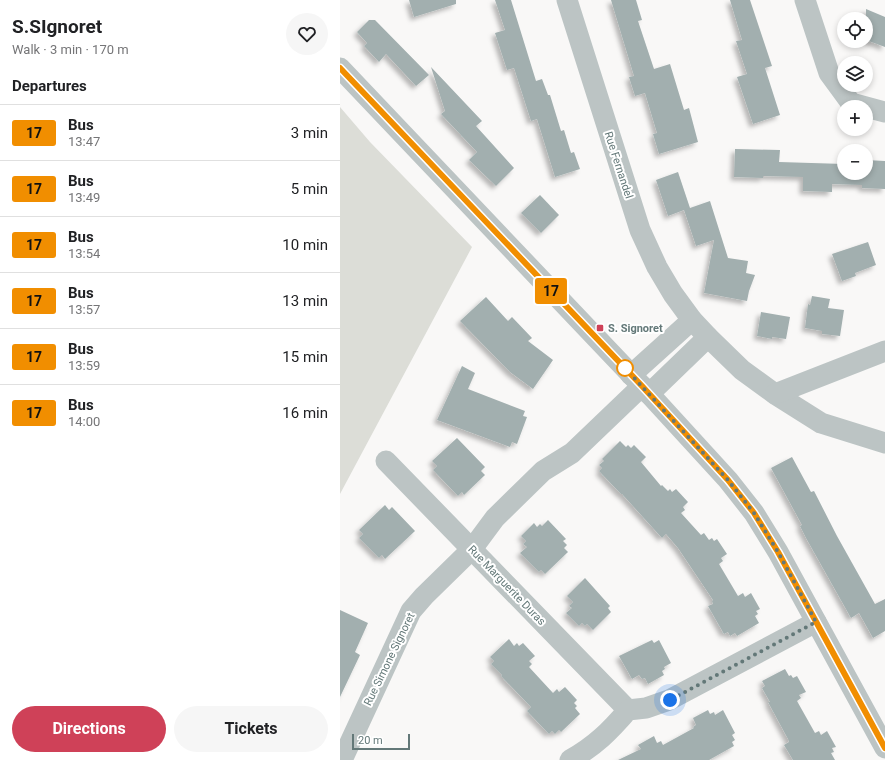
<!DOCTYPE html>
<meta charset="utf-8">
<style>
body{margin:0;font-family:Roboto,sans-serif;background:#f6f6f6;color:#202124;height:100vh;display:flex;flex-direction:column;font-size:15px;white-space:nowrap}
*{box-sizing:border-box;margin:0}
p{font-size:13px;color:#757577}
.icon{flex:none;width:22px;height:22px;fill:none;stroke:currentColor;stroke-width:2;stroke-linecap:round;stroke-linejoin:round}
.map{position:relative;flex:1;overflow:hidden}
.sheet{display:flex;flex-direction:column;background:#fff;width:340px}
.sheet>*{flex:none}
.badge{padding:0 8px;border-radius:3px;font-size:14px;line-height:26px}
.buttons{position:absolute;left:497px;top:12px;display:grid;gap:8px}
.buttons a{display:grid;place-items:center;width:36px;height:36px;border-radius:50%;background:#fff;box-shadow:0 2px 6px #0003;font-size:20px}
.scale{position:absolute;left:12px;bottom:10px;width:58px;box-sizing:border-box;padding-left:4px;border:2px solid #637878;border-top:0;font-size:11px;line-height:14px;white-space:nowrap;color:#637878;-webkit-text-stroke:3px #fff;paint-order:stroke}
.you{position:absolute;width:20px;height:20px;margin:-10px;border:3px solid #fff;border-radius:50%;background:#1a73e8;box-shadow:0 0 0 6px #1a73e833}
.map>.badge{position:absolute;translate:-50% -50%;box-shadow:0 0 0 2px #fff}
h2{padding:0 12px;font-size:15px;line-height:36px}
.round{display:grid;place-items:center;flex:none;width:42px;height:42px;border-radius:21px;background:#f6f6f6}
.headline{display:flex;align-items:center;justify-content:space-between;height:68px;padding:0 12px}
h1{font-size:19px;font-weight:700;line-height:30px}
.button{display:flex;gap:8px;margin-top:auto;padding:8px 12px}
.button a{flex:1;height:46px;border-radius:24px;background:#cf4158;color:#fff;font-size:16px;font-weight:700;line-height:46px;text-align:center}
.button a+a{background:#f6f6f6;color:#202124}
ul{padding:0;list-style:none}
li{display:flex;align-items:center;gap:12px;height:56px;padding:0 12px;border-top:1px solid #e0e0e0}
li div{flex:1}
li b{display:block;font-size:15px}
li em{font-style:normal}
li .badge{min-width:44px;font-weight:700;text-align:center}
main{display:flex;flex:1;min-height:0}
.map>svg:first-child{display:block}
.green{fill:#dcddd7}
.building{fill:#a2afaf;filter:url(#shadow)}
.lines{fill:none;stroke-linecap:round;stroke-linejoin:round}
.minor{stroke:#bcc4c4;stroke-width:21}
.line-casing{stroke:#fff;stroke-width:9}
.line{stroke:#f18e00;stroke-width:6}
.walk{stroke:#637878;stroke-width:4;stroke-dasharray:0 7.2}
.poi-dot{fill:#cf4158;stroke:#fff;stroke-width:1.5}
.stop-dot{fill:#fff;stroke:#f18e00;stroke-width:2}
.labels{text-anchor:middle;stroke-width:4;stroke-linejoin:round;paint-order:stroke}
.street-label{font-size:11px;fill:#637878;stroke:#fff}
.poi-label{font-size:11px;font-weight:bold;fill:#637878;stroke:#fff;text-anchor:start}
</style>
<main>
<section class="sheet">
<div class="headline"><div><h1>S.SIgnoret</h1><p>Walk · 3 min · 170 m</p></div><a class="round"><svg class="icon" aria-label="heart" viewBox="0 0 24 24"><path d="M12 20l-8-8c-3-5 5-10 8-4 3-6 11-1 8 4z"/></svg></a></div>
<h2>Departures</h2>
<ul>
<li><span class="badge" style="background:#f18e00;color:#111">17</span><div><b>Bus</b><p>13:47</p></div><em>3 min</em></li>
<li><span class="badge" style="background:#f18e00;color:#111">17</span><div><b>Bus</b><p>13:49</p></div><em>5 min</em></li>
<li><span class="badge" style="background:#f18e00;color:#111">17</span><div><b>Bus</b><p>13:54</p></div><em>10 min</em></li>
<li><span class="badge" style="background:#f18e00;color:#111">17</span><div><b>Bus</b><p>13:57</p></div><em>13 min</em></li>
<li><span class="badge" style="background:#f18e00;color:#111">17</span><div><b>Bus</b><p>13:59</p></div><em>15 min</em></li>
<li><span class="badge" style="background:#f18e00;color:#111">17</span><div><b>Bus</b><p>14:00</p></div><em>16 min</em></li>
</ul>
<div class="button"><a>Directions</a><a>Tickets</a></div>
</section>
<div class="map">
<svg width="545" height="760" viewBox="0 0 545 760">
<defs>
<filter id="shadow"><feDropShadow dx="-3.5" dy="3.5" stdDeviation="2" flood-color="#0004"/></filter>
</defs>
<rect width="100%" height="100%" fill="#f9f8f7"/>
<path class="green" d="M 0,107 L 30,142 L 132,247 L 0,494 Z"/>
<g class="building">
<path d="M 69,0 L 116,0 L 116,4 L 74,17 Z"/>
<path d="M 155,0 L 171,0 L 196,81 L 202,79 L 208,95 L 210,95 L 221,131 L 224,130 L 231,153 L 234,152 L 240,169 L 215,177 L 197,119 L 191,121 L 174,68 L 167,70 L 155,33 L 165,30 Z"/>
<path d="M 271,0 L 296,0 L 302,20 L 298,21 L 314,69 L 330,64 L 344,110 L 349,108 L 358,142 L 319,154 L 313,134 L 317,133 L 305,93 L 295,96 L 289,77 L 294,76 Z"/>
<path d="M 390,0 L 410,0 L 432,66 L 425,68 L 440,115 L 413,124 L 397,77 L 407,74 L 396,41 L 402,40 Z"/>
<path d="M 526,9 L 545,17 L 545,47 L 526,40 Z"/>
<path d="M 29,20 L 35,20 L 89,75 L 76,86 L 46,54 L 39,62 L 24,46 L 27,43 L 17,32 Z"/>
<path d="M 91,67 L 142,121 L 136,126 L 174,168 L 156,186 L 129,160 L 137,152 L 101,114 L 105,111 Z"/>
<path d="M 395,149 L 440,150 L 439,162 L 504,164 L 504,173 L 526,173 L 526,160 L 545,161 L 545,189 L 522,188 L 522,185 L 492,184 L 492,192 L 463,191 L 463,177 L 423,176 L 423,178 L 394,177 Z"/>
<path d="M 338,172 L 350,208 L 370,201 L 388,258 L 408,261 L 406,273 L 415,275 L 409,291 L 407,301 L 364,293 L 374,240 L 356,246 L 344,210 L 328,216 L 316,180 Z"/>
<path d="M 200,195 L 219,215 L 201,233 L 181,213 Z"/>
<path d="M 528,242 L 536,265 L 515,273 L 516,276 L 502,281 L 492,254 Z"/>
<path d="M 472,296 L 490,299 L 488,308 L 504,310 L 500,336 L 482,334 L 482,331 L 465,328 L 468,304 L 470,305 Z"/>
<path d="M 146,297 L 168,321 L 172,317 L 192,338 L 188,341 L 213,360 L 193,389 L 170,372 L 120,321 Z"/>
<path d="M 421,312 L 450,317 L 446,339 L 432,337 L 432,339 L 417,336 Z"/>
<path d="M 122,366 L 135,373 L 128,389 L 185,411 L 183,416 L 187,417 L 177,444 L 172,442 L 170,447 L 97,420 Z"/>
<path d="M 117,438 L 145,467 L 141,471 L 145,475 L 124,495 L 122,492 L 118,496 L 93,470 L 97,466 L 92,461 Z"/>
<path d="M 280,441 L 286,447 L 288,445 L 291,448 L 294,445 L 306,457 L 301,462 L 321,486 L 322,485 L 328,491 L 330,489 L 332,492 L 336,489 L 348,502 L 343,507 L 345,510 L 341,513 L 361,535 L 364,533 L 369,540 L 372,538 L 374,541 L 377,539 L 387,554 L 381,558 L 383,561 L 379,564 L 398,596 L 403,593 L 405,597 L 411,593 L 420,609 L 416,611 L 418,614 L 415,616 L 419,623 L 397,636 L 395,633 L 390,636 L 388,632 L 384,634 L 368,606 L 373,604 L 372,601 L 373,600 L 338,548 L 326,534 L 322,538 L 282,494 L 281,494 L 259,471 L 262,468 L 259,465 L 264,461 L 262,459 Z"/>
<path d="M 452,457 L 471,492 L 474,491 L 497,536 L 535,604 L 545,599 L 545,631 L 533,638 L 519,613 L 511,618 L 466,538 L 460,526 L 462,525 L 431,468 Z"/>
<path d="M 45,505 L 49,510 L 52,507 L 75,531 L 45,559 L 42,555 L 39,558 L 19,538 L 23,534 L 19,530 Z"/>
<path d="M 208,520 L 226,539 L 223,541 L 227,545 L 224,548 L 228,552 L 205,574 L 201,570 L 199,572 L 180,553 L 187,547 L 183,544 L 186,541 L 181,536 L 194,523 L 197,527 L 200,524 L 202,526 Z"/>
<path d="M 245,578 L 270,606 L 268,608 L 271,612 L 253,630 L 247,624 L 245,626 L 242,623 L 239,626 L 226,613 L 232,608 L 229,606 L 233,602 L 227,596 Z"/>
<path d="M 0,610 L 28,623 L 15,652 L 20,655 L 0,697 Z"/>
<path d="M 169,639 L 174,646 L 177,643 L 179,646 L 183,643 L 195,656 L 189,661 L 192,664 L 189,667 L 213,693 L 217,689 L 219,692 L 225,687 L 237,700 L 234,703 L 237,706 L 235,708 L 240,714 L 221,732 L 219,730 L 215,734 L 212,731 L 209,734 L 187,711 L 191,707 L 161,676 L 162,675 L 151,664 L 154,661 L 150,657 Z"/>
<path d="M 312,640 L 314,643 L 319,640 L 331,663 L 324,667 L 325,669 L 322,671 L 324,675 L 308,684 L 305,678 L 302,679 L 299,675 L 292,679 L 279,656 Z"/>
<path d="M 445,669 L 449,676 L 451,675 L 453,678 L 457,676 L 466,692 L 459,695 L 461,698 L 457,701 L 475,733 L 479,731 L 481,735 L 487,731 L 496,747 L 492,748 L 494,752 L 491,753 L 495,760 L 453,760 L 444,745 L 449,742 L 448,739 L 428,702 L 430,702 L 422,688 L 425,686 L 422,681 Z"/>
<path d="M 368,710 L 370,714 L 374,712 L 375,715 L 383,710 L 395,733 L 392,735 L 395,740 L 392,742 L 394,746 L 369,760 L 278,760 L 301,749 L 298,745 L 314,736 L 317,743 L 321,741 L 323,745 L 354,728 L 353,727 L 356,725 L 353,718 Z"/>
</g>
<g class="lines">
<g class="minor">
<path d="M 227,0 L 300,230 L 317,267 L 333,294 L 352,320 L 368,337 L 402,370 L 435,394 L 481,423 L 545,443"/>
<path d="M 465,0 L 489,73 L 511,103 L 545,112"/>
<path d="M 0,68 L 302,386 L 388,480 L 414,513 L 438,552 L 545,748"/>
<path d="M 291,375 L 352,320"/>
<path d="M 309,394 L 368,337"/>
<path d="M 435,394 L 545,351"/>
<path d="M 46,461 L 288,710"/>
<path d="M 2,760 L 71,611 L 84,596 L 132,549 L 155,518 L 203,471 L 232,453 L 302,386"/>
<path d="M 230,760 C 255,746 270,731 288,710 L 306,708 L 329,700 L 476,622"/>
</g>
</g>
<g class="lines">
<defs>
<path id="line" d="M 0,68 L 302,386 L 388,480 L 414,513 L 438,552 L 545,748"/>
</defs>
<use href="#line" class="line-casing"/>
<use href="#line" class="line"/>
<path class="walk" d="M 285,368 L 388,480 L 414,513 L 438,552 L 476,622 L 330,700"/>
</g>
<rect class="poi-dot" x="256" y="324" width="8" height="8" rx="2"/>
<circle class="stop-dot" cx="285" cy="368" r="8"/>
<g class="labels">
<g class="street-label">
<text transform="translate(279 165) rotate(72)" y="4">Rue Fernandel</text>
<text transform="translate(167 585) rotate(46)" y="4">Rue Marguerite Duras</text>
<text transform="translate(49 659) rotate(-64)" y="4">Rue Simone Signoret</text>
</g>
<g class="poi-label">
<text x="268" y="332">S. Signoret</text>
</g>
</g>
</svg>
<div class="buttons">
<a><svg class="icon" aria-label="locate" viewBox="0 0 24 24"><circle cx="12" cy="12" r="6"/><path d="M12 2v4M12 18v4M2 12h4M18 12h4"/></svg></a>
<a><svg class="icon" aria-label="layers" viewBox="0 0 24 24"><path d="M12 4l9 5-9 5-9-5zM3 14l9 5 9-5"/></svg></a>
<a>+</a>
<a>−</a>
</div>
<div class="scale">20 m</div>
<div class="you" style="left:330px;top:700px"></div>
<b class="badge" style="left:211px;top:291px;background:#f18e00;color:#111">17</b>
</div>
</main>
